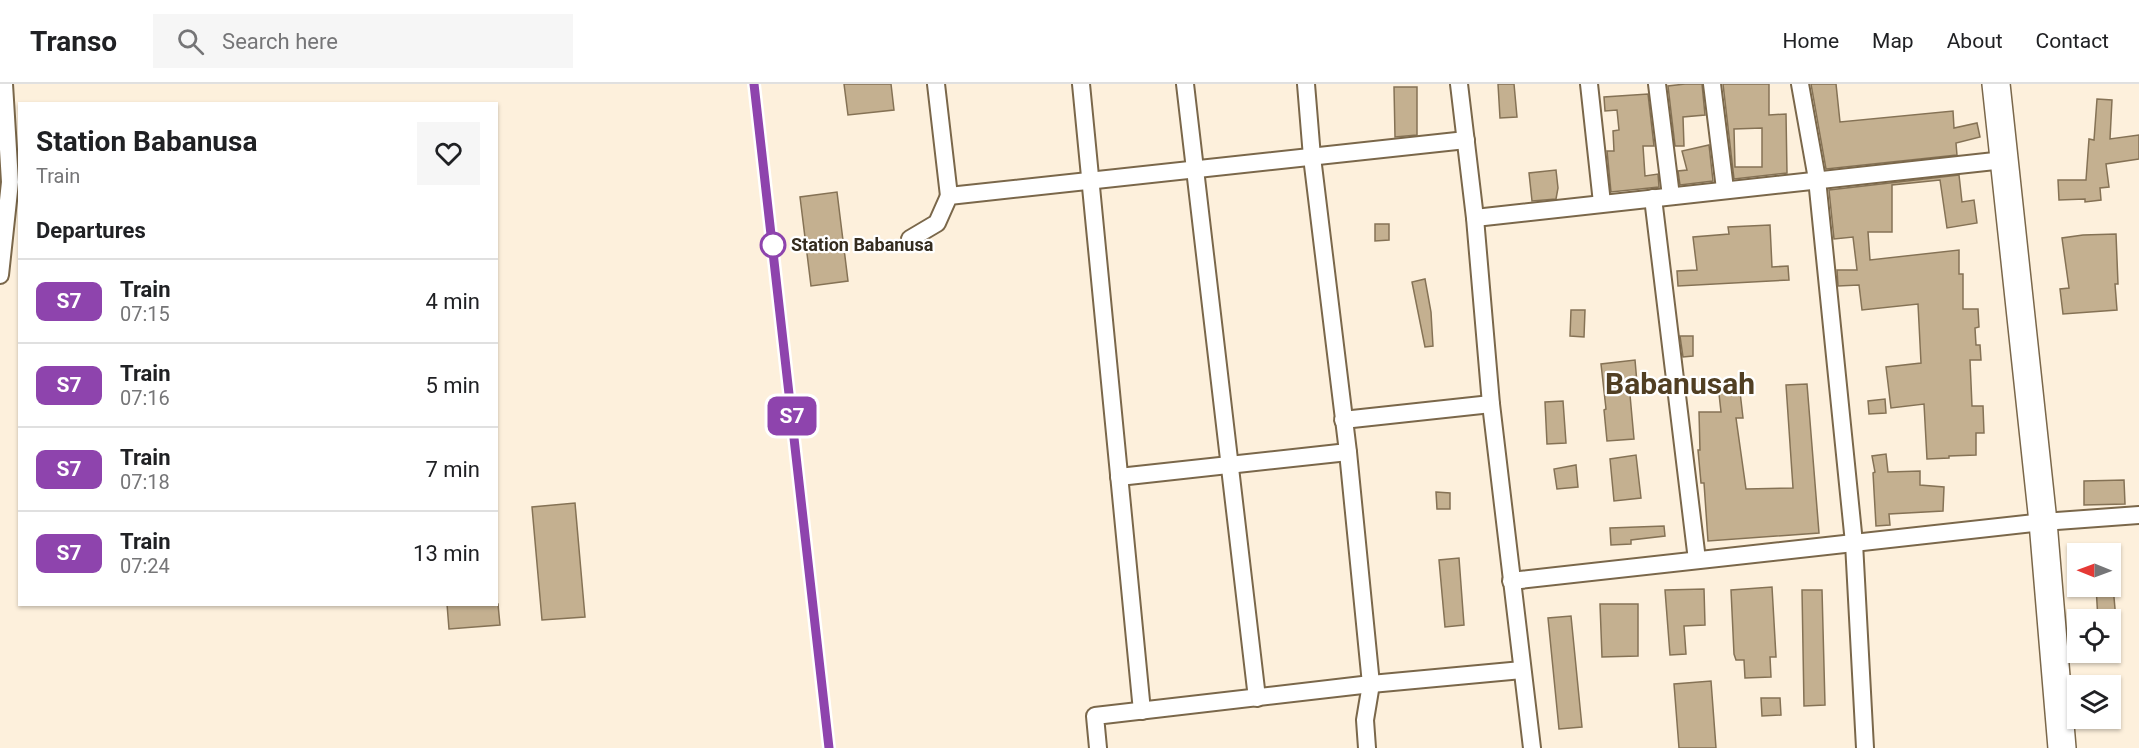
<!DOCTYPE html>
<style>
body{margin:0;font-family:Roboto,sans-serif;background:#f6f6f6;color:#202124;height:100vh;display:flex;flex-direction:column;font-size:22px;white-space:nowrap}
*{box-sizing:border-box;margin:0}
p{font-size:20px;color:#757577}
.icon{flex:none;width:33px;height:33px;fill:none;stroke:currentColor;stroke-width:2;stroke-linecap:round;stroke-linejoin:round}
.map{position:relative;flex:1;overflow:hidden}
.drawer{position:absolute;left:18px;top:18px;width:480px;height:504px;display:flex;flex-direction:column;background:#fff;border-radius:0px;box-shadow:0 2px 4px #0004}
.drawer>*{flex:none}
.badge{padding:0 12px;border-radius:9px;font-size:21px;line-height:39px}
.needle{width:39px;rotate:271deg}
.fabs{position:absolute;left:2067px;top:459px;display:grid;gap:12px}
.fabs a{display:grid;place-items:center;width:54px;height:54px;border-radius:0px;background:#fff;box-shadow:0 2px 4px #0004;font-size:30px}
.map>.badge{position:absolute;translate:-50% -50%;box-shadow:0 0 0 3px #fff}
h2{padding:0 18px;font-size:22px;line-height:54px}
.round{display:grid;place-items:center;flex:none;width:63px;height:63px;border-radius:0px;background:#f6f6f6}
.overview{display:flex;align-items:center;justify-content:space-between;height:102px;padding:0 18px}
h1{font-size:28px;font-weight:700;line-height:45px}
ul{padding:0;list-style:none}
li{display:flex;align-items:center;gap:18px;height:84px;padding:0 18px;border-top:2px solid #e0e0e0}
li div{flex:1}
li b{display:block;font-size:22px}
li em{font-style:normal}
li .badge{min-width:66px;font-weight:700;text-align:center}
header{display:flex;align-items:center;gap:36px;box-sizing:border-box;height:84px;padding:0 30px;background:#fff;border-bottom:2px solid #e0e0e0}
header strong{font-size:28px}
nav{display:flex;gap:33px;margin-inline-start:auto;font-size:21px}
.search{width:420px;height:54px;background:#f6f6f6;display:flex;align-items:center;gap:15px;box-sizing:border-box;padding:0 21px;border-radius:0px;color:#757577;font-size:22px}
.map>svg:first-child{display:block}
.building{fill:#c4b090;stroke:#857255;stroke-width:1.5;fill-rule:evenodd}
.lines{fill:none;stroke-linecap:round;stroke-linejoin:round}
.minor-casing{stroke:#7a674a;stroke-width:20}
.primary-casing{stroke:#7a674a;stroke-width:30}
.minor{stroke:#fff;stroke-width:16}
.primary{stroke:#fff;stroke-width:27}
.rail{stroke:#8d8373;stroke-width:4.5}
.line-casing{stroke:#fff;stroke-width:14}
.line{stroke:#8e44ad;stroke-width:9}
.stop-dot{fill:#fff;stroke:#8e44ad;stroke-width:3}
.labels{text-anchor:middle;stroke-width:4.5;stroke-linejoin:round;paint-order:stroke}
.stop-label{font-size:18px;font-weight:bold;fill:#342c1f;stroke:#fff;text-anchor:start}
.town-label{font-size:30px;font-weight:bold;fill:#513f23;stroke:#fff}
</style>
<header>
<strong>Transo</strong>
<div class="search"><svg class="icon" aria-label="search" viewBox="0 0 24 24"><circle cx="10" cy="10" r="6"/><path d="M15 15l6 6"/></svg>Search here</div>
<nav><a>Home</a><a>Map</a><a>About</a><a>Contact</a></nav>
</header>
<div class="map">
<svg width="2139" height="664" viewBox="0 0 2139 664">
<rect width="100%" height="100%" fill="#fdf0dc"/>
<g class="building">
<path d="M 844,0 L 891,0 L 894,26 L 848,31 Z"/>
<path d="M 1498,0 L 1514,0 L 1517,33 L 1500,34 Z"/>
<path d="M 1685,0 L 1702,0 L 1705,31 L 1683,33 L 1684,62 L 1675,62 L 1668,2 Z"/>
<path d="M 1723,0 L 1769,0 L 1769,31 L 1786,30 L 1787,89 L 1734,95 ZM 1762,44 L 1762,83 L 1735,83 L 1734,45 Z"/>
<path d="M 1811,0 L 1836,0 L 1840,38 L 1953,27 L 1954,44 L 1977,39 L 1980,53 L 1956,59 L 1957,71 L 1826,85 Z"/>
<path d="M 1394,3 L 1417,3 L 1417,51 L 1395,53 Z"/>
<path d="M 1648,10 L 1654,62 L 1643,62 L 1645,92 L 1658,90 L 1659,103 L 1611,108 L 1607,67 L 1614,67 L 1613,47 L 1619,46 L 1617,26 L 1605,27 L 1604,13 Z"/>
<path d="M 2097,15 L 2112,16 L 2110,55 L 2139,51 L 2139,75 L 2106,80 L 2109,103 L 2100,104 L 2101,116 L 2085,118 L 2085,115 L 2059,116 L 2058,96 L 2086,96 L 2089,55 L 2094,56 Z"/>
<path d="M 1709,61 L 1713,97 L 1680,101 L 1678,87 L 1687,86 L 1682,67 Z"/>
<path d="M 1556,86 L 1558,104 L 1556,115 L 1532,117 L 1529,89 Z"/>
<path d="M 1959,91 L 1962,118 L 1974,116 L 1977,139 L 1947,144 L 1940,96 L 1892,101 L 1892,148 L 1868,148 L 1870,176 L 1959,166 L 1959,190 L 1963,190 L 1963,225 L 1978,225 L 1979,243 L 1975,244 L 1976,261 L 1980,261 L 1981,276 L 1970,276 L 1972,322 L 1983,322 L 1984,349 L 1976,349 L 1976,371 L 1949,372 L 1949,374 L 1927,375 L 1924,320 L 1891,324 L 1886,283 L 1921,279 L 1918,220 L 1862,226 L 1859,201 L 1838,202 L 1837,186 L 1857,186 L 1853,153 L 1834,155 L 1829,106 Z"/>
<path d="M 837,108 L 848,197 L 811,202 L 800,113 Z"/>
<path d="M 1375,140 L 1389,140 L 1389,156 L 1375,157 Z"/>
<path d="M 1770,141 L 1772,183 L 1788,182 L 1789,196 L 1678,202 L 1677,187 L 1697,186 L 1693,153 L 1729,150 L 1728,143 Z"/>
<path d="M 2116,150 L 2118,200 L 2115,200 L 2117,226 L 2063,230 L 2060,205 L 2069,204 L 2062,154 L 2083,151 Z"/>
<path d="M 1425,195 L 1431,228 L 1433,262 L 1425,263 L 1412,198 Z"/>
<path d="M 1571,226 L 1585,226 L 1584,253 L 1570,252 Z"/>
<path d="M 1680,252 L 1693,252 L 1693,272 L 1683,273 Z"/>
<path d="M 1635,276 L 1637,299 L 1629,300 L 1634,355 L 1607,357 L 1604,326 L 1606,325 L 1601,280 Z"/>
<path d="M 1739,299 L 1743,334 L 1736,334 L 1746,405 L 1793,404 L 1786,301 L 1807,300 L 1819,449 L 1708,457 L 1704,399 L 1701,399 L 1698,366 L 1700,366 L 1699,328 L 1721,328 L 1718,301 Z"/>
<path d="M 1885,315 L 1886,329 L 1869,330 L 1868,317 Z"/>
<path d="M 1563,317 L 1566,359 L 1547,360 L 1545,318 Z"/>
<path d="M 1886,370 L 1888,388 L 1920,387 L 1920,401 L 1944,403 L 1943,427 L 1889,430 L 1890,441 L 1876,442 L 1873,389 L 1875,388 L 1872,372 Z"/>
<path d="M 1636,371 L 1641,414 L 1614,417 L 1610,375 Z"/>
<path d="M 1576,381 L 1578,403 L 1557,405 L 1554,385 Z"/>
<path d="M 2124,396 L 2125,420 L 2084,421 L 2084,397 Z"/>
<path d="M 1436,408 L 1450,409 L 1450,425 L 1437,425 Z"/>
<path d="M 575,419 L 585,533 L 542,536 L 532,423 Z"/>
<path d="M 1664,442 L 1665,452 L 1631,456 L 1631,460 L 1611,461 L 1610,444 Z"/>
<path d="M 1459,474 L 1464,541 L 1445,543 L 1439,476 Z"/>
<path d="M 2096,502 L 2113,502 L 2116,536 L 2098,536 Z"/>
<path d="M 1772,503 L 1776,573 L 1770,573 L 1771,593 L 1745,594 L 1744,576 L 1736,576 L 1734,570 L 1731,506 Z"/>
<path d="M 1704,505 L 1705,541 L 1684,542 L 1686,570 L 1670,571 L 1665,506 Z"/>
<path d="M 1802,506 L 1822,506 L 1825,621 L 1804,622 Z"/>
<path d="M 447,520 L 498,520 L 500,541 L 449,545 Z"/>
<path d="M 1600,520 L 1638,520 L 1638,572 L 1602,573 Z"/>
<path d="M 1571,532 L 1582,643 L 1559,645 L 1548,534 Z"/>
<path d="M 1711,597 L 1716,664 L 1679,664 L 1674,600 Z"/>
<path d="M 1761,614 L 1780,614 L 1781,631 L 1762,632 Z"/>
</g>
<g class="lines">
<defs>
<g id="minor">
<path d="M 936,0 L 949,112"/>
<path d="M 1081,0 L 1142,627"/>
<path d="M 1185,0 L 1257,614"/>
<path d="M 1306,0 L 1312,73 L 1348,368 L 1371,600 L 1365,636 L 1367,664"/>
<path d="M 1459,0 L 1475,134 L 1491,320 L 1532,664"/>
<path d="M 1589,0 L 1602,119"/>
<path d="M 1657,0 L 1671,112"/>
<path d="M 1712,0 L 1725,105"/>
<path d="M 1800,0 L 1817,95 L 1854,459 L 1865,664"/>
<path d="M 1653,114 L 1697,476"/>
<path d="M 1475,134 L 2004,76"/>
<path d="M 910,155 L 937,139 L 949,112 L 1466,56"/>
<path d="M 0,191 L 10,98 L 4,0"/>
<path d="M 1343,336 L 1491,320"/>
<path d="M 1119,393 L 1348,368"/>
<path d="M 1511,497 L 2043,438 L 2139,431"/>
<path d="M 1098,664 L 1095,632 L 1371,600 L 1522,586"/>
</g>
<path id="primary" d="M 1996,0 L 2043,438 L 2062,664"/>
</defs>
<use href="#minor" class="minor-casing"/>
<use href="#primary" class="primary-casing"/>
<use href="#minor" class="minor"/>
<use href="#primary" class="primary"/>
<path class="rail" d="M 754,0 L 829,664"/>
</g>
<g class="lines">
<defs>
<path id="line" d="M 754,0 L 829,664"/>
</defs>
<use href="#line" class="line-casing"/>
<use href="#line" class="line"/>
</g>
<circle class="stop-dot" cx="773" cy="161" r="12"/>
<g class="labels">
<g class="stop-label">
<text x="791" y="167">Station Babanusa</text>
</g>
<g class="town-label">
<text x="1680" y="310">Babanusah</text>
</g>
</g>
</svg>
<div class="fabs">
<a><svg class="needle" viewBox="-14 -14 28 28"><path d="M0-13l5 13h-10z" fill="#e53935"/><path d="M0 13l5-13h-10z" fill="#757577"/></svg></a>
<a><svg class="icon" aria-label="locate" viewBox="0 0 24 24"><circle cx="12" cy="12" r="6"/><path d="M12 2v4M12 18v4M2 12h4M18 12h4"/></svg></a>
<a><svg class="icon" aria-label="layers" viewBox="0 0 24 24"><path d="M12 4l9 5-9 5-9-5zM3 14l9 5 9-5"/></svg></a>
</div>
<b class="badge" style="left:792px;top:332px;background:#8e44ad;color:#fff">S7</b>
<section class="drawer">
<div class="overview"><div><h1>Station Babanusa</h1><p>Train</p></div><a class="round"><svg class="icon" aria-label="heart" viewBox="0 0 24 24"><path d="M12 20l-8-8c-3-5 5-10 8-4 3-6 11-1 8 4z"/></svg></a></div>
<h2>Departures</h2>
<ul>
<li><span class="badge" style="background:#8e44ad;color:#fff">S7</span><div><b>Train</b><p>07:15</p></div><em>4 min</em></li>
<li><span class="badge" style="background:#8e44ad;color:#fff">S7</span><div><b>Train</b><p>07:16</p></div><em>5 min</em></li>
<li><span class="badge" style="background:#8e44ad;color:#fff">S7</span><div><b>Train</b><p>07:18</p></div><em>7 min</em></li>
<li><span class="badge" style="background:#8e44ad;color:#fff">S7</span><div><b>Train</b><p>07:24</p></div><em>13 min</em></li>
</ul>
</section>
</div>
